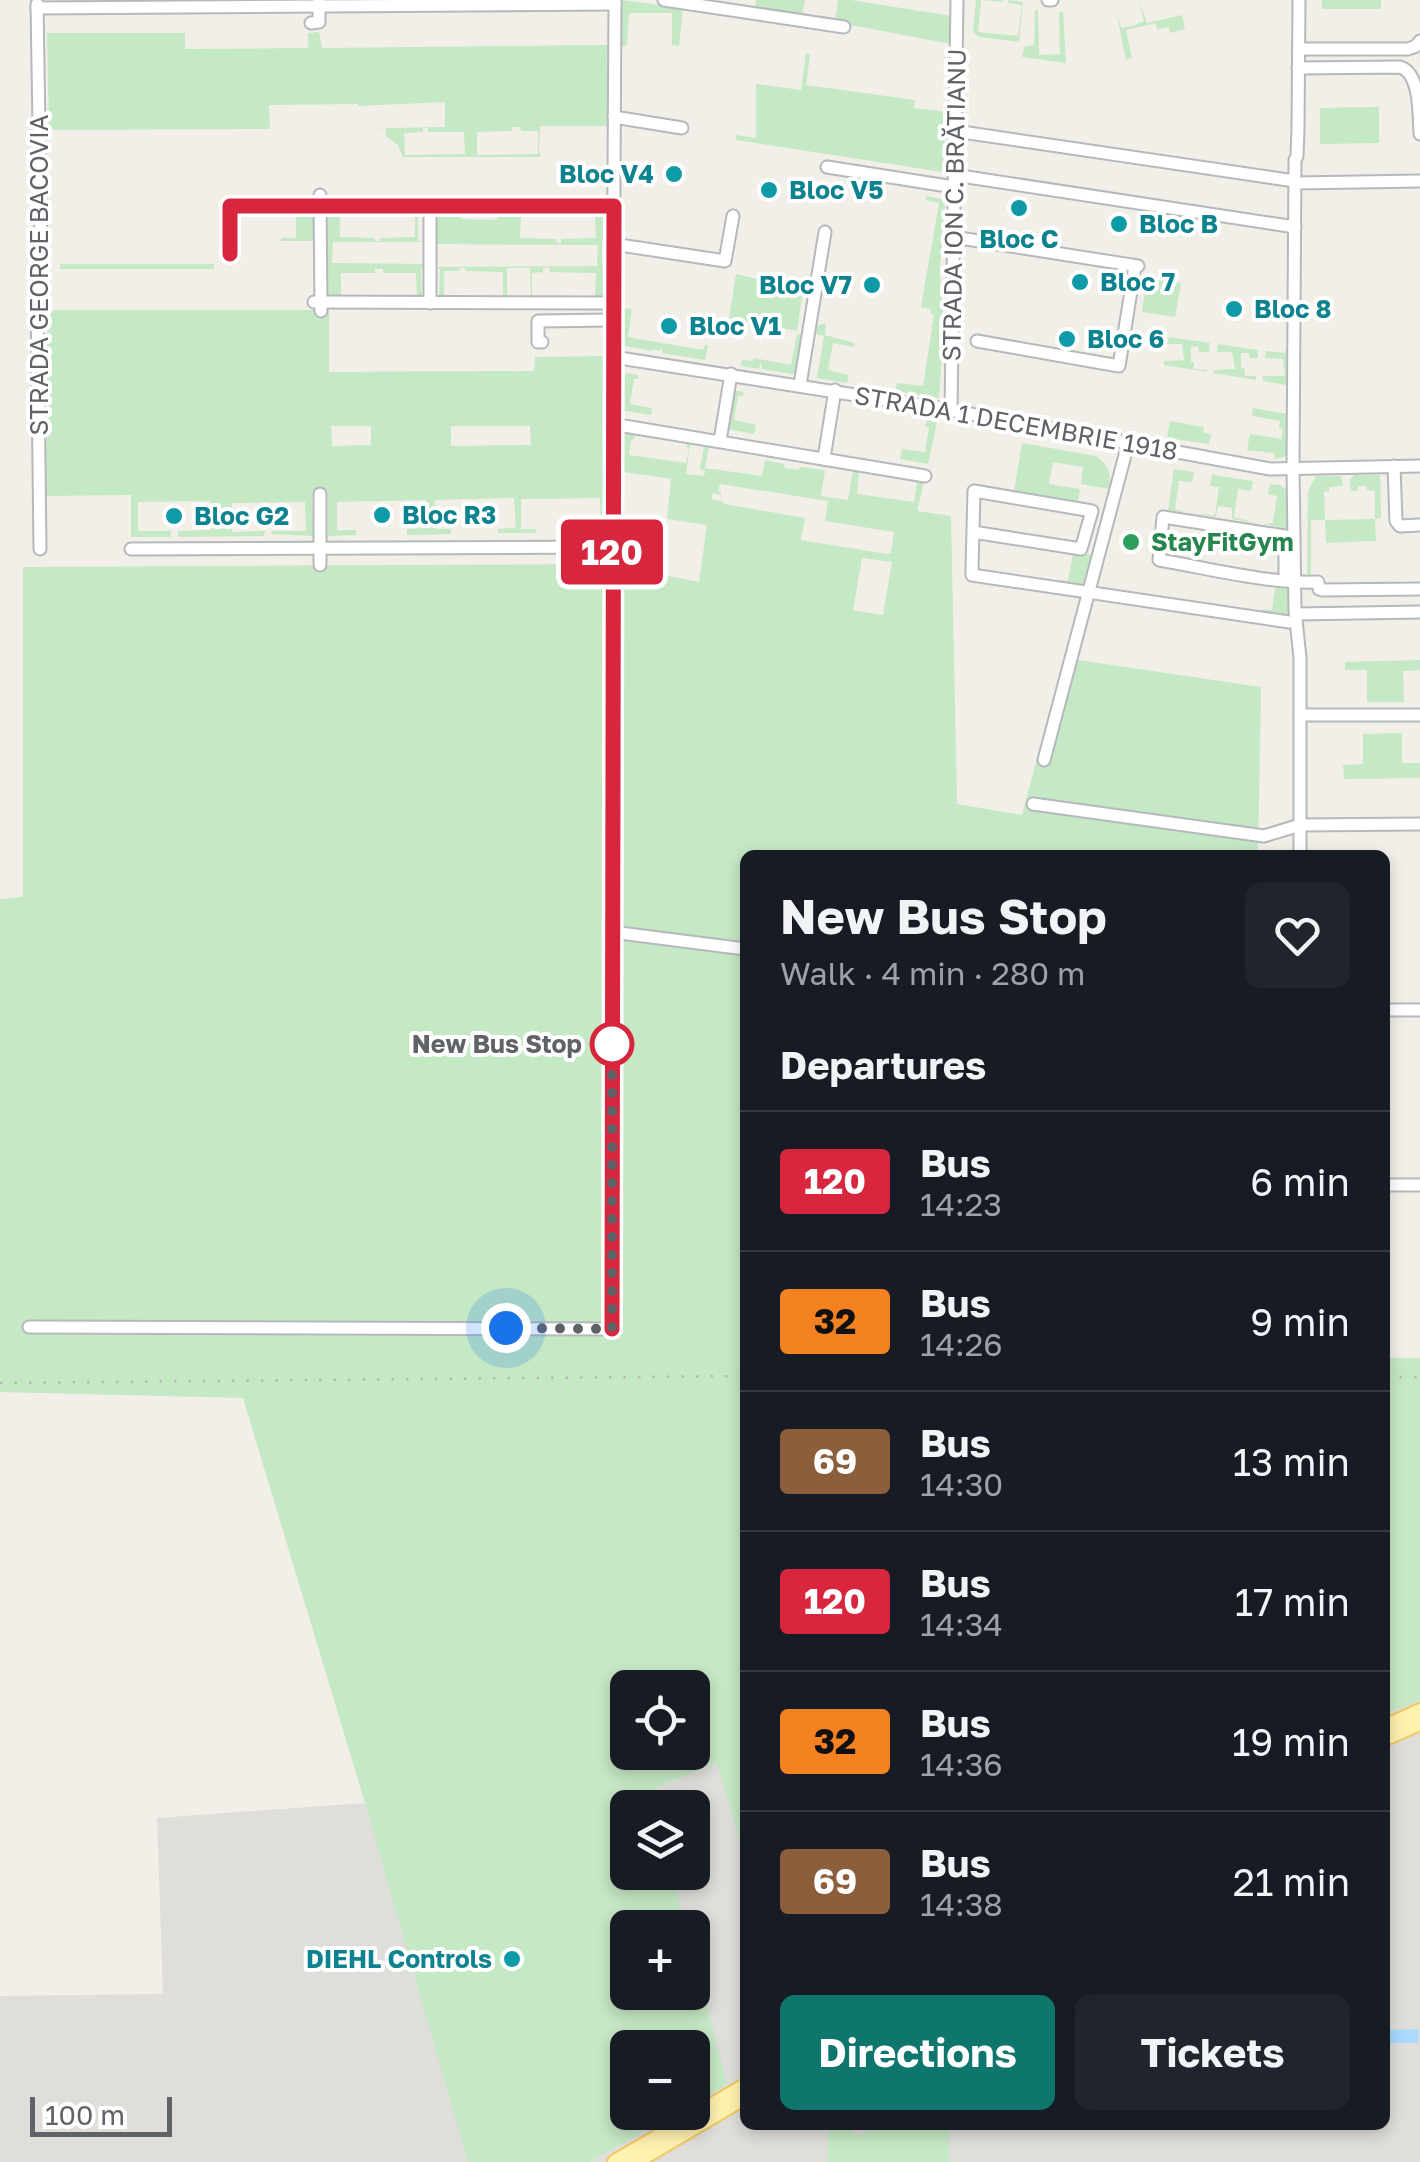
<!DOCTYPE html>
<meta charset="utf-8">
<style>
body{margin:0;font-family:"Golos Text",sans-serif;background:#20242c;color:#f1f3f6;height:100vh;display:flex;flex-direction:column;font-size:38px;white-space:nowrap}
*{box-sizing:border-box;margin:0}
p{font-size:32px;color:#9ea1a6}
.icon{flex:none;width:55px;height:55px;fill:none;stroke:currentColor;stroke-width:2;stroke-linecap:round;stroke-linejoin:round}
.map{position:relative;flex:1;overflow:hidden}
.side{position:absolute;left:740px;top:850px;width:650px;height:1280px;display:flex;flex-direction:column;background:#171b24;border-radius:15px;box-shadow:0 5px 15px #0003}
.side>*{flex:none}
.badge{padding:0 20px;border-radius:8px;font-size:35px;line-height:65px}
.tools{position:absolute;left:610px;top:1670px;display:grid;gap:20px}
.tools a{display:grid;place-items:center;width:100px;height:100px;border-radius:15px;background:#171b24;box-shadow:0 5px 15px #0003;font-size:50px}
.scale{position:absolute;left:30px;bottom:25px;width:142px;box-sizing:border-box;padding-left:10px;border:5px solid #5f6368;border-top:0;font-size:28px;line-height:35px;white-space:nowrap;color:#5f6368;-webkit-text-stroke:8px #fff;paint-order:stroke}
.you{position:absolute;width:50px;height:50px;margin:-25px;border:8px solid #fff;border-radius:50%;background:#1a73e8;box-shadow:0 0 0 15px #1a73e833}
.map>.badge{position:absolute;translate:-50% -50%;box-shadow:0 0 0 5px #fff}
h2{padding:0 40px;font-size:38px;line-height:90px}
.round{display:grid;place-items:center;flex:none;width:105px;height:105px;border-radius:15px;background:#20242c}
.overview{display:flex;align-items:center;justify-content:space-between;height:170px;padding:0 40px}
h1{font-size:48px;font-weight:700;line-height:75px}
.action{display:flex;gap:20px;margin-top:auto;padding:20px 40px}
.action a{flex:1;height:115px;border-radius:15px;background:#0f766e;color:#fff;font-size:40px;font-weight:700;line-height:115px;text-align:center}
.action a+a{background:#20242c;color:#f1f3f6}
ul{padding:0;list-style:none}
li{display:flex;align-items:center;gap:30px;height:140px;padding:0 40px;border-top:2px solid #363941}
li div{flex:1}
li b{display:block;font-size:38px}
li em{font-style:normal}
li .badge{min-width:110px;font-weight:700;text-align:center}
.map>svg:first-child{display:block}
.industrial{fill:#e0deda;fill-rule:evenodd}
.green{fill:#c5e8c5;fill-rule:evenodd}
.water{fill:#aadaff}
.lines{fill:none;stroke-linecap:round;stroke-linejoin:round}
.minor-casing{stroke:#b5b8bc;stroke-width:15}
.major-casing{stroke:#f2c960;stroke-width:18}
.minor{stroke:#fff;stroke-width:11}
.major{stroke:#fff2af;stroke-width:14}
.rail{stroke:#b6b7b8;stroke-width:2.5;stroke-dasharray:2.5 12;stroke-linecap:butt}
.line-casing{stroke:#fff;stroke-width:22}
.line{stroke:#d7263d;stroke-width:15}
.walk{stroke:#5f6368;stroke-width:10;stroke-dasharray:0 18}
.culture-dot{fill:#0f9aa8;stroke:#fff;stroke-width:4}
.leisure-dot{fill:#2e9e5b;stroke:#fff;stroke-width:4}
.stop-dot{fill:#fff;stroke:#d7263d;stroke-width:5}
.labels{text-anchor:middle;stroke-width:8;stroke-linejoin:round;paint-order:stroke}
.culture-label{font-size:25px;font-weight:bold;fill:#0d838f;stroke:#fff;text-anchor:start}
.street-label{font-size:25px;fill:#5f6368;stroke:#fff}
.leisure-label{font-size:25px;font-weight:bold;fill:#27864d;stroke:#fff;text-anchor:start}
.stop-label{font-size:25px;font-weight:bold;fill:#5f6368;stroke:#fff;text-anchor:end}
</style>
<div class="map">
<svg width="1420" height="2162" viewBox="0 0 1420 2162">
<rect width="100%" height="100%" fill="#f1efe8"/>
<path class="industrial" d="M 1420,1700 L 1420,2162 L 0,2162 L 0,1996 L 163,1994 L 157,1818 L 365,1803 L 393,1898 L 628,1872 L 692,1872 L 692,1808 L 643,1807 L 651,1791 L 718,1762 L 745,1860 L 745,2125 L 1385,2125 L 1385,1714 ZM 628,1928 L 692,1928 L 692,1992 L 628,1992 ZM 628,2048 L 692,2048 L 692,2112 L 628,2112 Z"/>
<g class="green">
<path d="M 621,0 L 683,8 L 679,46 L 672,45 L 672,13 L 629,13 L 627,45 L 620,47 Z"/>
<path d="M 756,0 L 805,0 L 802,16 L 755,8 Z"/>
<path d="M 838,0 L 851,0 L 951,16 L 951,44 L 835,22 Z"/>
<path d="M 976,0 L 1003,0 L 1003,2 L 981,0 L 978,32 L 1018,36 L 1022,5 L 1008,3 L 1009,0 L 1023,2 L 1019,42 L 980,37 L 973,32 Z"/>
<path d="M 1139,0 L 1147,23 L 1182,15 L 1185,29 L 1170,33 L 1169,27 L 1157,29 L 1156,23 L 1126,30 L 1132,58 L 1126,60 L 1116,10 L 1121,28 L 1133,26 L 1144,21 Z"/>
<rect x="1322" y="0" width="59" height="9"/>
<path d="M 1035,10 L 1038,10 L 1039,55 L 1060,54 L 1059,12 L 1063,12 L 1066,63 L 1022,57 L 1024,47 L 1034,45 Z"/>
<path d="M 319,32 L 322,48 L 608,45 L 607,126 L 540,126 L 539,151 L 541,157 L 403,157 L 398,145 L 386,136 L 386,128 L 333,129 L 445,127 L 445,102 L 358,106 L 358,104 L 269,105 L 270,129 L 49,130 L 47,33 L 185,33 L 185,49 L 308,48 L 308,33 ZM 512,127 L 520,127 L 521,131 L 538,131 L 538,154 L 477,155 L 477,132 L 512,131 ZM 423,128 L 428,128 L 428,132 L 464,132 L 465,154 L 405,155 L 404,133 L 423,132 Z"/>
<path d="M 806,53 L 810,54 L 806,85 L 915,100 L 914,108 L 947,112 L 949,173 L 736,140 L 736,135 L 756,138 L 756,84 L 801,90 Z"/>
<path d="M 1379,107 L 1379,143 L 1320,144 L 1320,108 Z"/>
<path d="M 926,196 L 945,200 C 945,224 941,247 940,271 C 940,287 943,302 943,318 C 943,345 941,371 939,398 L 895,391 L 897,383 L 923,386 L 934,315 L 931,314 L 931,309 L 921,307 L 939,203 L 926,200 Z"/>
<path d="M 280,211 L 316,211 L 316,241 L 281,241 L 281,238 L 296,238 L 296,216 L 280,215 Z"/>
<path d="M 327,211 L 375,211 L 375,214 L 340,214 L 340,237 L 374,238 L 375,241 L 380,241 L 381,238 L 415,237 L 415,214 L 380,214 L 380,211 L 418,211 L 418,241 L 427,242 L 333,242 L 332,263 L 427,264 L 426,268 L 421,269 L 422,300 L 417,297 L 416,273 L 383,273 L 383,269 L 375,269 L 375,273 L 341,273 L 341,296 L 376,297 L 328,300 Z"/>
<path d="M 434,211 L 460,212 L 461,219 L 497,220 L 498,212 L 556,212 L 556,214 L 521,215 L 520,238 L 556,239 L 557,243 L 561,243 L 561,239 L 596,238 L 595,214 L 561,214 L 561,212 L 604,212 L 606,215 C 606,226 602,237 602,249 C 601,266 606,282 606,300 L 549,300 L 550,296 L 595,296 L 596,273 L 550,272 L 549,267 L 543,268 L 543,272 L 532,273 L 532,296 L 544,296 L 544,300 L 531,300 L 530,268 L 507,268 L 507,300 L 466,300 L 466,296 L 503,296 L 503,272 L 466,271 L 465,268 L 460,268 L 459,271 L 444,271 L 444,295 L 461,296 L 461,300 L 439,300 L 440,269 L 434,267 L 597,266 L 598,245 L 434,244 Z"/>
<rect x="60" y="264" width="154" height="5"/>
<path d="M 736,274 L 803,290 L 797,331 L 729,319 Z"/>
<path d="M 1147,278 L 1181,283 L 1175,317 L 1142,312 Z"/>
<path d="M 618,307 L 632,309 L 628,337 L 703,350 L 705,345 L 708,345 L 705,360 L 662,353 L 662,347 L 660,351 L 653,349 L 652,351 L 618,345 Z"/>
<path d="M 47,310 L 329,310 L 329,372 L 534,371 L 535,357 L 603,356 L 605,370 L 606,532 L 584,532 L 583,528 L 601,527 L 600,498 L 521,499 L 521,529 L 536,529 L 536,533 L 498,533 L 498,529 L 516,528 L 514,498 L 435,500 L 436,529 L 451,529 L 451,534 L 407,535 L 407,529 L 427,528 L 426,500 L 337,502 L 337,530 L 356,530 L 356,535 L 328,536 L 328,495 L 312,495 L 313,536 L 271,534 L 272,531 L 306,531 L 305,502 L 232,503 L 232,532 L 265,531 L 264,536 L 178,537 L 178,531 L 212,530 L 210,501 L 138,502 L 138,531 L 171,531 L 171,537 L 131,537 L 131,495 L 46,496 ZM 331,426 L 371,426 L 371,445 L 332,446 ZM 451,426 L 530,426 L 531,445 L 451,446 Z"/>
<path d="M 823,324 L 826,324 L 825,335 L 854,343 L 854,347 L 833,343 L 828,370 L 849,375 L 847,383 L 817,378 L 824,336 L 816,334 L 818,325 Z"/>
<path d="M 797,334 L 804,335 L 797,375 L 762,369 L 761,362 L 759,369 L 741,366 L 742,360 L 753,361 L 754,358 L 791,365 Z"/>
<path d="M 1169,337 L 1210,343 L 1209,352 L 1199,352 L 1198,346 L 1191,347 L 1191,362 L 1194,362 L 1194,369 L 1207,370 L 1207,372 L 1164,365 L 1164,361 L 1184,360 L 1182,344 L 1167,344 Z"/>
<path d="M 1218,344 L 1258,350 L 1258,358 L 1249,358 L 1249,353 L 1241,353 L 1241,368 L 1245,369 L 1245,376 L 1256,376 L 1256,380 L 1214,373 L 1214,370 L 1235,369 L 1232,352 L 1217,352 Z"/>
<path d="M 1286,348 L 1288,348 L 1288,456 L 1274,459 L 1275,453 L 1247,450 L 1250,434 L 1281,439 L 1283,429 L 1279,428 L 1280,421 L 1252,416 L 1253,408 L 1287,414 L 1286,385 L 1263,381 L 1263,376 L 1285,376 L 1283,359 L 1265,358 L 1266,351 L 1285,353 Z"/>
<path d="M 619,367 L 619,380 L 625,380 L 625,373 L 638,375 L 638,379 L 634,379 L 630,404 L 652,408 L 651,415 L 620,410 L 619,418 Z"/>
<path d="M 732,390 L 744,392 L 743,396 L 738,396 L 734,420 L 756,425 L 754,434 L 726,429 Z"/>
<path d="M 927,420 L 937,422 L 928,464 L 900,459 L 902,449 L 925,452 L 929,427 L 925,426 Z"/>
<path d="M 1170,421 L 1203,427 L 1204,433 L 1211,434 L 1209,444 L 1167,438 Z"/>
<path d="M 619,433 L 635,435 L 634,439 L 631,440 L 629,455 L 686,463 L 689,448 L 686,447 L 687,444 L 690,444 L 686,474 L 704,476 L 705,471 L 700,469 L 704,447 L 709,447 L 705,468 L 762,476 L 765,460 L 784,464 L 785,468 L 799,470 L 800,467 L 825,470 L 821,496 L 848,500 L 853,471 L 859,472 L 857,494 L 914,502 L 917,482 L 924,482 L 917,511 L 951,516 L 957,804 L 1022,815 L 1064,658 L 1261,687 L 1258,855 L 745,855 L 745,1860 L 717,1762 L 651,1791 L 655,1807 L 628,1808 L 628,1872 L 672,1873 L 686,1927 L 628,1928 L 628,1992 L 692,1992 L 693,1952 L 727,2084 L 693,2104 L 692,2048 L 628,2048 L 628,2112 L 677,2113 L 589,2162 L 468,2162 L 365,1803 L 243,1398 L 0,1392 L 0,899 L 23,897 L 23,567 L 609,564 L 699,582 L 707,525 L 667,519 L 671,479 L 618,471 ZM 720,484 L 828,501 L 825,521 L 894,532 L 891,553 L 887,554 L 801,540 L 805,518 L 724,504 L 723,501 L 711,499 L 713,493 L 721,495 L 721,492 L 718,491 ZM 862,558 L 892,562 L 883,615 L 853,610 ZM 628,1688 L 692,1688 L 692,1752 L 628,1752 Z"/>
<path d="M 1022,443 L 1096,456 C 1108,465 1112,474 1109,489 L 1081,484 L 1083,467 L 1053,462 L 1049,484 L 1080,489 L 1078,502 L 1014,492 Z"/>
<path d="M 1174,469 L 1194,472 L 1192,482 L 1179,481 L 1175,509 L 1186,512 L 1168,510 Z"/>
<path d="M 1212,475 L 1253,481 L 1251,491 L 1238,489 L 1234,517 L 1259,524 L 1232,519 L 1232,508 L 1218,506 L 1216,517 L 1190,513 L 1215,515 L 1219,487 L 1210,486 Z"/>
<path d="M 1354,475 L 1380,475 L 1381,518 L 1375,519 L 1376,541 L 1326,543 L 1325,520 L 1375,519 L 1375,491 L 1367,490 L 1366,486 L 1358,486 L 1358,491 L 1351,491 L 1350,480 Z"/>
<path d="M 1316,476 L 1341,476 L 1343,486 L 1329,487 L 1329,491 L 1324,492 L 1325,520 L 1311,520 L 1311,580 L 1307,582 L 1308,491 Z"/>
<path d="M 1270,484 L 1280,485 L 1289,492 L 1292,529 L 1263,524 L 1273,523 L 1277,496 L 1268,494 Z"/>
<path d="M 1060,549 L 1092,555 L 1083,585 L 1059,583 L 1059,580 L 1068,581 L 1073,554 Z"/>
<path d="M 1276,583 L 1290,587 L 1289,618 L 1262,614 L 1262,609 L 1272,610 Z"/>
<path d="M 1420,660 L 1420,670 L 1403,671 L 1404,702 L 1367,702 L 1367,670 L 1345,670 L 1345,662 Z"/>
<path d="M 1402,733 L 1402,763 L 1420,763 L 1420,778 L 1344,779 L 1343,765 L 1363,764 L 1363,734 Z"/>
<path d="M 1385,1358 L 1420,1358 L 1420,1700 L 1385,1714 Z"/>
<path d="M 828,2125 L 852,2125 L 854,2136 L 867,2132 L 873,2125 L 949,2125 L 949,2162 L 828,2162 Z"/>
</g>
<path class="water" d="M 1419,2029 L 1418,2043 L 1387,2043 L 1387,2030 Z"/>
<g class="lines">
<defs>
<g id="minor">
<path d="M 664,0 L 844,27"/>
<path d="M 1048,0 L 1052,0"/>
<path d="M 1299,0 L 1298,129 L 1297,156 L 1295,160 L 1293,469 L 1295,610 L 1300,658 L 1300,855"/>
<path d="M 37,4 L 41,251 L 37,291 L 40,549"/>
<path d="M 37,8 L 615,4"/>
<path d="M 311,23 L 319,22 L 319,0"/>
<path d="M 1299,49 L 1408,49 L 1416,46 L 1420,41"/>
<path d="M 1298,68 L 1400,67 C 1420,73 1419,112 1420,134"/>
<path d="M 614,117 L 682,128"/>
<path d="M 955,131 L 1295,181"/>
<path d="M 827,167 L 954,187"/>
<path d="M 954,175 L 1295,227"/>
<path d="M 1295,183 L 1420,181"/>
<path d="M 320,195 L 321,311"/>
<path d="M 227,206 L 613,206"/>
<path d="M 229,206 L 230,254"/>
<path d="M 953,237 L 1138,266"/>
<path d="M 613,244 L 725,261 L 733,216"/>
<path d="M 314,302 L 613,303"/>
<path d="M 430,303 L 430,206"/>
<path d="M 977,341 L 1119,366 L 1135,266"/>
<path d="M 542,342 L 538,342 L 538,321 L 613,320"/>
<path d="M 613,357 L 938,408 L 1270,469 L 1420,466"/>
<path d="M 800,385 L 825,232"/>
<path d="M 951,410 L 957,0"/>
<path d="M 612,424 L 925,476"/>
<path d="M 720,441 L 731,374"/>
<path d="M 824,458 L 835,390"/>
<path d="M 1394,466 L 1396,521 L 1400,526 L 1420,525"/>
<path d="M 320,494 L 320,565"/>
<path d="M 973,532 L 1081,549 L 1092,511 L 974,491 L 972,569 L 972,575 L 1289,622"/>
<path d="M 131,549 L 612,547"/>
<path d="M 1285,580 L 1285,536 L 1163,517 L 1159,560 C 1207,568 1269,584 1318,582 L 1319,589 L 1322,590 L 1420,589"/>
<path d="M 1296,614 L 1420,612"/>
<path d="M 1300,715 L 1420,715"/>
<path d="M 1044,760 L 1128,444"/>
<path d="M 1033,804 L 1264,836 L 1300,825 L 1420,824"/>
<path d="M 612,932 L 745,949"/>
<path d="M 1385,1010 L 1420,1010"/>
<path d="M 1385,1185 L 1420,1185"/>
<path d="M 29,1327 L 612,1329 L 612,532 L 615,0"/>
</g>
<g id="major">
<path d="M 1385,1727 L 1420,1711"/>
<path d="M 1385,1738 L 1420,1723"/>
<path d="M 615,2162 L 745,2086"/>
<path d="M 635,2162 L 745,2097"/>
</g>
</defs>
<use href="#minor" class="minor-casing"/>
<use href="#major" class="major-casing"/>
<use href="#minor" class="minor"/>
<use href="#major" class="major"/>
<g class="rail">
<path d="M 1385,1377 L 1420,1377"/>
<path d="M 0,1383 L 745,1376"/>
</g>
</g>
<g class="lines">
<defs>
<path id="line" d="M 230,254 L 230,206 L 614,206 L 612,1329"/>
</defs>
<use href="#line" class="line-casing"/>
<use href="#line" class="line"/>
<path class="walk" d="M 506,1328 L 612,1329 L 612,1044"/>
</g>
<g class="culture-dot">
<circle cx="674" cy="174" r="10"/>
<circle cx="769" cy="190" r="10"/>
<circle cx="1019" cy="208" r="10"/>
<circle cx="1119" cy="224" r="10"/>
<circle cx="1080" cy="282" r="10"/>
<circle cx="872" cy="285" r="10"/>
<circle cx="1234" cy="309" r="10"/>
<circle cx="669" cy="326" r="10"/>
<circle cx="1067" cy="339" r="10"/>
<circle cx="382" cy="515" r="10"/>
<circle cx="174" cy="516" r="10"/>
<circle cx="512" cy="1959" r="10"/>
</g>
<circle class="leisure-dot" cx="1131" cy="542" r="10"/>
<circle class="stop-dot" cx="612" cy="1044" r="20"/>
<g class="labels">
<g class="culture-label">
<text x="654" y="183" text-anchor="end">Bloc V4</text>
<text x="789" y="199">Bloc V5</text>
<text x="1139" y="233">Bloc B</text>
<text x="1019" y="248" text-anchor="middle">Bloc C</text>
<text x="1100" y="291">Bloc 7</text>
<text x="852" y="294" text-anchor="end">Bloc V7</text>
<text x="1254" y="318">Bloc 8</text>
<text x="689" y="335">Bloc V1</text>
<text x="1087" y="348">Bloc 6</text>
<text x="402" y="524">Bloc R3</text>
<text x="194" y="525">Bloc G2</text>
<text x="492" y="1968" text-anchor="end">DIEHL Controls</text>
</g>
<g class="street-label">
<text transform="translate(954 205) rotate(-89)" y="9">STRADA ION C. BRĂTIANU</text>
<text transform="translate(39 275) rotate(-90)" y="9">STRADA GEORGE BACOVIA</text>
<text transform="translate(1016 423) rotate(10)" y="9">STRADA 1 DECEMBRIE 1918</text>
</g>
<g class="leisure-label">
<text x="1151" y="551">StayFitGym</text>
</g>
<g class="stop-label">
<text x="582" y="1053">New Bus Stop</text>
</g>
</g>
</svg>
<div class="tools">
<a><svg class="icon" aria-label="locate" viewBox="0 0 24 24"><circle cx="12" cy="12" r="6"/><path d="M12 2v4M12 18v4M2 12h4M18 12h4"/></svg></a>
<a><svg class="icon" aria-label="layers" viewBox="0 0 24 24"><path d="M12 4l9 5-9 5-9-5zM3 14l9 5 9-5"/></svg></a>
<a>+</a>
<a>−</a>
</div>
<div class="scale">100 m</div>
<div class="you" style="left:506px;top:1328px"></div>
<b class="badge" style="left:612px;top:552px;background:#d7263d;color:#fff">120</b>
<section class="side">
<div class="overview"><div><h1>New Bus Stop</h1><p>Walk · 4 min · 280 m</p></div><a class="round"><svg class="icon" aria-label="heart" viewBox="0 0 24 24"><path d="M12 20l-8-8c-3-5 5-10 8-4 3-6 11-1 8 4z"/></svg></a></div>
<h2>Departures</h2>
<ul>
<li><span class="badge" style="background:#d7263d;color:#fff">120</span><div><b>Bus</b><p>14:23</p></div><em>6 min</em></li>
<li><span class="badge" style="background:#f58220;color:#111">32</span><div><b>Bus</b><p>14:26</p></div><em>9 min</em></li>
<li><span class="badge" style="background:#8b5e3c;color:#fff">69</span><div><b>Bus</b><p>14:30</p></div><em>13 min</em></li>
<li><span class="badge" style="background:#d7263d;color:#fff">120</span><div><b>Bus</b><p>14:34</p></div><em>17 min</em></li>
<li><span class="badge" style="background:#f58220;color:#111">32</span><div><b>Bus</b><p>14:36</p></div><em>19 min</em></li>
<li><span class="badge" style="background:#8b5e3c;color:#fff">69</span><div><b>Bus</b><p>14:38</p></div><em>21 min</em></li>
</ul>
<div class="action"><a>Directions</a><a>Tickets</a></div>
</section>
</div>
